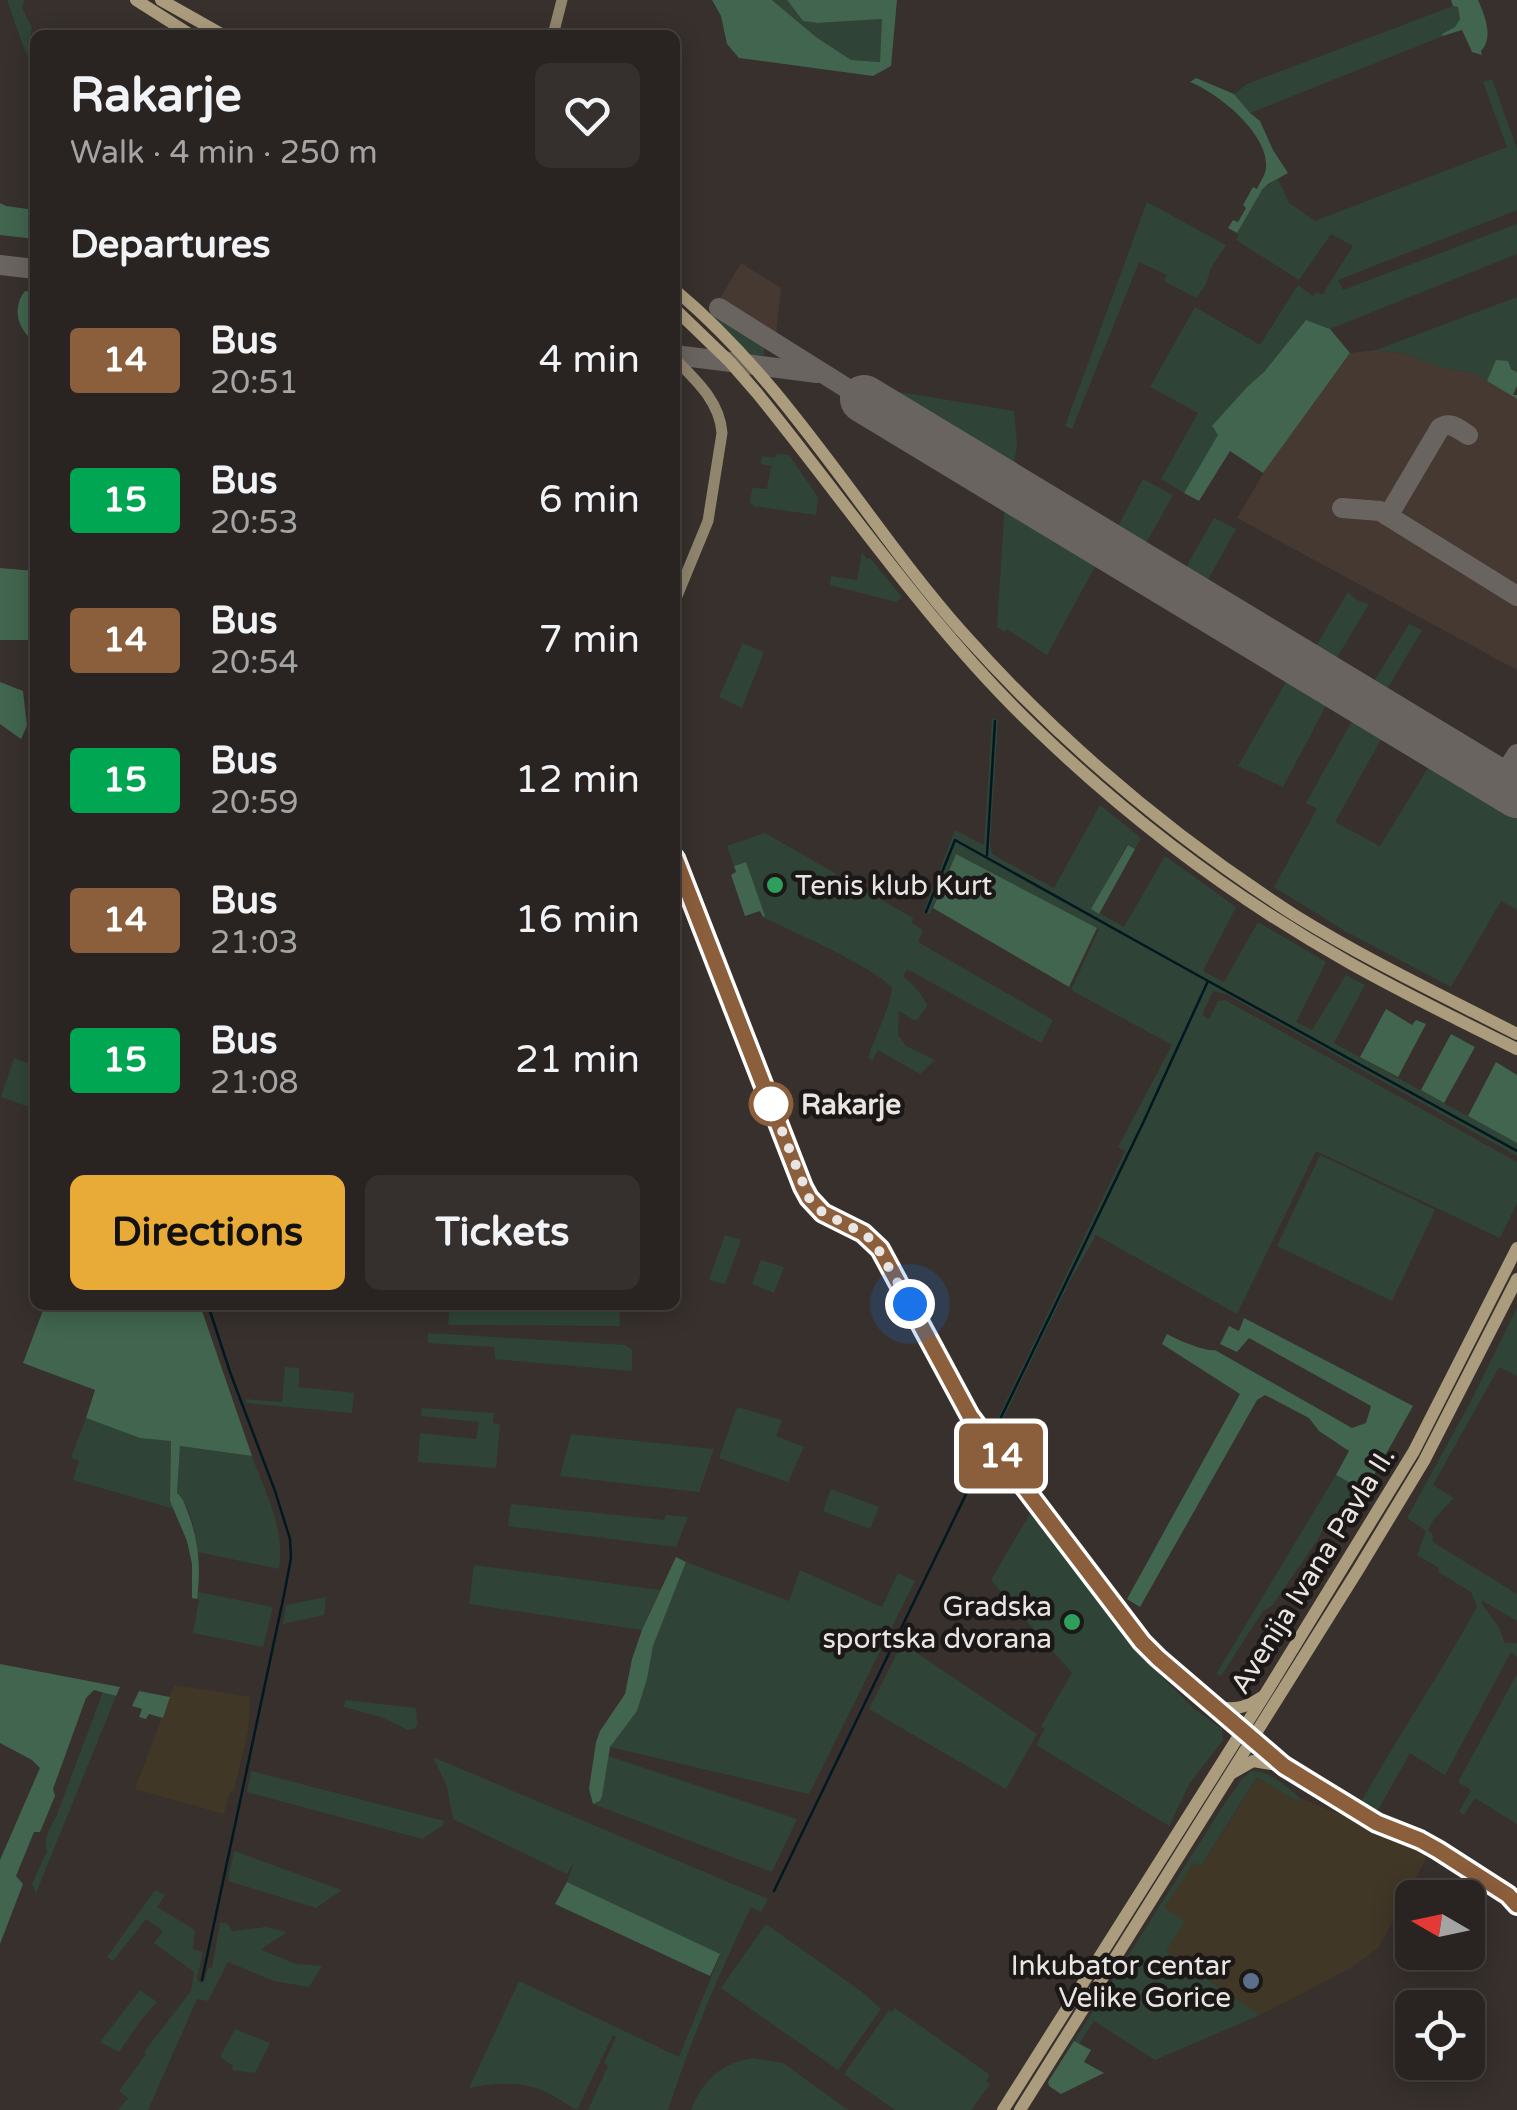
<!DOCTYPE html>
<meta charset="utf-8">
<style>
body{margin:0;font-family:"Varela Round",sans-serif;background:#35302e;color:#f1f3f6;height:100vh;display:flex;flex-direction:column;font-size:38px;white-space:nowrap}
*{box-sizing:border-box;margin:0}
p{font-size:32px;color:#a5a4a5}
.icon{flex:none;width:55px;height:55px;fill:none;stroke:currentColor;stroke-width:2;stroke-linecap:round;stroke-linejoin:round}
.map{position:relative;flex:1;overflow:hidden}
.side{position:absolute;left:30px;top:30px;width:650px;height:1280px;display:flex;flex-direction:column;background:#292421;border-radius:15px;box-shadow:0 5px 25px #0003,0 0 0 2px #45413f}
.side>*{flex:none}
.badge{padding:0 20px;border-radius:8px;font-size:35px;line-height:65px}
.needle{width:65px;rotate:279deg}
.tools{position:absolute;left:1395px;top:1880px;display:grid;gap:20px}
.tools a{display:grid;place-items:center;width:90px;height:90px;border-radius:15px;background:#292421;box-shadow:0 5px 25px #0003,0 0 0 2px #45413f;font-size:50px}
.you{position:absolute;width:50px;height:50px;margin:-25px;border:8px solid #fff;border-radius:50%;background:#1a73e8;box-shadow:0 0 0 15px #1a73e833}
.map>.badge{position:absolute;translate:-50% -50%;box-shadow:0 0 0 5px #fff}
h2{padding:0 40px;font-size:38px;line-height:90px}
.round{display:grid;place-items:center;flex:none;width:105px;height:105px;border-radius:15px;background:#35302e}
.head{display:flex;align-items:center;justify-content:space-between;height:170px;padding:0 40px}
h1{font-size:48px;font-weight:700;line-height:75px}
.primary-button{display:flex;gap:20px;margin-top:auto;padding:20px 40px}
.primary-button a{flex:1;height:115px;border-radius:15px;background:#e9ab38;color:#111;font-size:40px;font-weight:700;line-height:115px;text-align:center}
.primary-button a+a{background:#35302e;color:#f1f3f6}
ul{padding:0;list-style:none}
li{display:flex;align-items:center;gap:30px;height:140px;padding:0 40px}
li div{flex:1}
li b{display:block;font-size:38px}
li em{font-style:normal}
li .badge{min-width:110px;font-weight:700;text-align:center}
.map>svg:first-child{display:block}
.commercial{fill:#413727}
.built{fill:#453932}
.green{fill:#2f4437}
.forest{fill:#41654e}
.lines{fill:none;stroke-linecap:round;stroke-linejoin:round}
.stream{stroke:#021821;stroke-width:2.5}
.taxiway{stroke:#6a6461;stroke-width:20}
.runway{stroke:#6a6461;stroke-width:48}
.secondary{stroke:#90856d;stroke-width:11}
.primary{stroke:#aa9c7c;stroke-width:12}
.line-casing{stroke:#fff;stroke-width:22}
.line{stroke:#8b5e3c;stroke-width:15}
.walk{stroke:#e9e5e2;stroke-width:10;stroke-dasharray:0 18}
.leisure-dot{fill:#2e9e5b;stroke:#1c1817;stroke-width:4}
.stop-dot{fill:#fff;stroke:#8b5e3c;stroke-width:5}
.service-dot{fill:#5c6f8a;stroke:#1c1817;stroke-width:4}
.labels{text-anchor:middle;stroke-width:9;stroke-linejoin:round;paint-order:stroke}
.poi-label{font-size:28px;fill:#e9e5e2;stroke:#1c1817;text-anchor:end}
.stop-label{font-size:28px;font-weight:bold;fill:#e9e5e2;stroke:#1c1817;text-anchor:start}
.street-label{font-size:28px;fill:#e9e5e2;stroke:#1c1817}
</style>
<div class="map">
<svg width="1517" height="2110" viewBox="0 0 1517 2110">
<rect width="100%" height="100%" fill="#37302c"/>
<g class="commercial">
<path d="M 174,1685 L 250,1697 L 248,1731 L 234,1790 L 229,1794 L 224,1814 L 135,1789 Z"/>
<path d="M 1258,1776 L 1297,1802 L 1300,1798 L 1404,1840 L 1419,1848 L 1426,1859 L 1379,1947 L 1353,1967 L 1260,2015 L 1166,1951 L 1164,1908 L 1194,1861 L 1202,1865 Z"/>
</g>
<g class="built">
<path d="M 741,263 L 781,288 L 776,334 L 720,298 Z"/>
<path d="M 1376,350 L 1407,354 L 1439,367 L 1474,373 L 1517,399 L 1517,670 L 1237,518 L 1273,457 L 1350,353 Z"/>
</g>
<g class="green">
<path d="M 7,0 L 24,0 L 22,8 L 32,27 L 27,57 Z"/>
<path d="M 772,0 L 787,0 L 803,20 L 818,23 L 883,19 L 881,62 L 851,60 L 816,37 Z"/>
<path d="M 1453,6 L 1458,7 L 1460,19 L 1455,27 L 1443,34 L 1443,36 L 1250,113 L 1234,94 L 1247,84 Z"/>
<path d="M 1492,79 L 1517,149 L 1517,210 L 1338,280 L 1343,290 L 1517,224 L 1517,254 L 1330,329 L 1306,320 L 1264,372 L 1247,387 L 1212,427 L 1219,435 L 1184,493 L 1161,479 L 1198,413 L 1150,387 L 1195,307 L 1260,345 L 1298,285 L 1313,296 L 1317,292 L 1322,295 L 1353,246 L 1331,234 L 1299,280 L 1236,240 L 1239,235 L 1237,233 C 1248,213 1257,188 1278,179 L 1289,203 L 1315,221 L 1507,147 L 1483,82 Z"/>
<path d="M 1147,202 L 1226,245 L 1211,268 L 1205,286 L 1196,298 L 1164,281 L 1167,275 L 1139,262 L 1072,429 L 1065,426 Z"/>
<path d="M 1517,297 L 1517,372 L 1497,360 L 1487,381 L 1474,373 L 1439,367 L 1407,354 L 1376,350 Z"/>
<path d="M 712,309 L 764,345 L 764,354 L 761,358 L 752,361 L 709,314 Z"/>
<path d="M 881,389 L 1014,411 L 1017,444 L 1013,471 L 881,391 Z"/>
<path d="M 776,454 L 789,455 L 818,497 L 816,515 L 753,506 L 753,504 L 750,503 L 752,488 L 767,489 L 771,466 L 761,464 L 762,456 L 775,458 Z"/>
<path d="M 1143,479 L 1173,495 L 1141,552 L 1114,534 Z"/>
<path d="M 1005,503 L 1099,559 L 1047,655 L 1007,629 L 1005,632 L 997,627 Z"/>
<path d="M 1214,518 L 1236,529 L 1203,589 L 1181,576 Z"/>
<path d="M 862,552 L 867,559 L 870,558 L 902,597 L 896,602 L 830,585 L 831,576 L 857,580 Z"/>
<path d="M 1348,592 L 1357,600 L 1369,604 L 1332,666 L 1312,653 Z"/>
<path d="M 1409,624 L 1422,630 L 1383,696 L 1370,688 Z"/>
<path d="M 743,643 L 764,652 L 742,708 L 719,697 Z"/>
<path d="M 1290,675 L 1330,698 L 1283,787 L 1238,766 Z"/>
<path d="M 1356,714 L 1385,732 L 1335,822 L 1380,846 L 1433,760 L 1517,812 L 1517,910 L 1501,901 L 1451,987 L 1345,931 L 1274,887 L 1317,809 L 1306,803 Z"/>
<path d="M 992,718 L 998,720 L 990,844 L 992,854 L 1054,888 L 1100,805 L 1141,838 L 1135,849 L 1127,845 L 1092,909 L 1124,927 L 1165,856 L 1236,907 L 1203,971 L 1224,982 L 1258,922 L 1326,962 L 1296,1022 L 1312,1030 L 1346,975 L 1365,985 L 1334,1043 L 1517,1143 L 1517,1156 L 1226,994 L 1213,991 L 1202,1015 L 1209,1019 L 1218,1001 L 1225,1000 L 1517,1162 L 1517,1203 L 1500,1238 L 1316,1151 L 1237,1314 L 1096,1235 L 1069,1283 L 994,1438 L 990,1435 L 1125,1151 L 1118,1147 L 1172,1045 L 1071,990 L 1099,929 L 956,854 L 930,914 L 924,911 L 955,830 L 984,845 Z"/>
<path d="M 765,833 L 913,918 L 912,923 L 923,930 L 918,942 L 1053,1020 L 1041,1043 L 907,969 L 903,977 C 910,980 926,999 927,1006 L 918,1019 L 914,1020 L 899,1011 L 898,1035 L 906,1046 L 935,1060 L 920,1074 L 878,1050 L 872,1061 L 868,1057 L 889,1004 L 892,988 C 876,968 791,931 763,917 L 765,916 L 745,862 L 734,866 L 727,846 Z"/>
<path d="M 14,1058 L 35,1066 L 35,1109 L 1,1097 Z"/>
<path d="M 1320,1155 L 1435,1210 L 1392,1301 L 1277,1246 Z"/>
<path d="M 725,1235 L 741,1240 L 725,1284 L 709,1280 Z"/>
<path d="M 761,1260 L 784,1267 L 774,1293 L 752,1284 Z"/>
<path d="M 450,1305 L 619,1305 L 620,1326 L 448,1325 Z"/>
<path d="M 1517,1308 L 1517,1376 L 1499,1367 L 1433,1485 L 1454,1498 L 1434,1519 L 1428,1530 L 1432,1534 L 1433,1542 L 1517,1594 L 1517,1621 L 1483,1601 L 1481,1603 L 1498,1626 L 1505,1643 L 1517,1643 L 1517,1657 L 1511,1652 L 1445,1775 L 1410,1753 L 1378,1810 L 1361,1802 C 1398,1736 1441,1673 1477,1607 L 1471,1592 L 1438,1572 L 1439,1568 L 1417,1555 L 1426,1531 L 1407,1518 L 1470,1403 Z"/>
<path d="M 428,1333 L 625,1345 L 632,1350 L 632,1371 L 495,1359 L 494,1347 L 428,1343 Z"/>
<path d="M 285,1367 L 299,1368 L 299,1387 L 354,1393 L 352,1413 L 247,1403 L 245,1399 L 282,1402 Z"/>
<path d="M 737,1407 L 782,1420 L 776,1436 L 804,1447 L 788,1482 L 719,1458 Z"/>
<path d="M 422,1408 L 494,1413 L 493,1423 L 500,1424 L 496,1468 L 418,1462 L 420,1433 L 476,1439 L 479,1422 L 421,1416 Z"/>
<path d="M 86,1418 L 140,1437 L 171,1440 L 170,1501 L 174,1509 L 73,1480 L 79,1461 L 71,1458 Z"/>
<path d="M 571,1434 L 714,1449 L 699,1492 L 560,1476 Z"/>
<path d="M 180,1446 L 252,1456 C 265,1493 286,1529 279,1569 L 198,1552 C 196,1534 191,1506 177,1493 Z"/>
<path d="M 1336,1475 L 1365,1491 L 1342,1526 L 1328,1519 L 1318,1539 L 1272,1606 L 1263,1611 L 1221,1676 L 1216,1674 Z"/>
<path d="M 831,1489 L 879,1507 L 870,1529 L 823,1511 Z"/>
<path d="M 511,1504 L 664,1520 L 666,1515 L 688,1517 L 676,1547 L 508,1526 Z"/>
<path d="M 1031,1512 L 1069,1559 L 1134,1649 L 1193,1708 L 1222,1729 L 1223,1740 L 1190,1783 L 1169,1826 L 1036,1745 L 1045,1729 L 1041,1726 L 1072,1673 L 991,1580 Z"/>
<path d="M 686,1562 L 789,1601 L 800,1570 L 882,1607 L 898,1573 L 915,1581 L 809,1794 L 610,1747 L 637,1711 L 647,1679 L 653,1646 Z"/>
<path d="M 474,1565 L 660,1590 L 642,1630 L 469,1604 Z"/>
<path d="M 198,1592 L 273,1607 L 263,1647 L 193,1633 L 199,1600 L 197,1599 Z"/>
<path d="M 326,1597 L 324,1615 L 283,1624 L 286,1605 Z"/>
<path d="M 902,1643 L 1037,1734 L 1006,1789 L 869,1709 Z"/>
<path d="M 1517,1674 L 1517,1824 L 1475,1798 L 1464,1815 L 1459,1812 L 1471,1790 L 1458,1782 Z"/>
<path d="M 103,1692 L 116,1696 L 36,1893 L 32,1884 L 47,1851 C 43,1838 50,1828 56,1817 Z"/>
<path d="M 345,1700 L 416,1708 L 417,1725 L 414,1729 L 408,1730 L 381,1717 L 344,1707 Z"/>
<path d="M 608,1756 L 797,1819 L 772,1872 L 593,1804 L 600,1801 L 602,1796 Z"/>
<path d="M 433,1757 L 768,1899 L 761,1912 L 751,1907 C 719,1973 691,2040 668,2110 L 588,2110 L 608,2066 L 604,2063 L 616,2037 L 613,2035 L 577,2110 C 565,2104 554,2095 542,2090 C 518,2081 493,2083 469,2088 L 519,1981 L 679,2057 L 720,1955 L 567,1882 L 575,1860 L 567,1874 L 453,1819 L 447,1787 Z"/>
<path d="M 251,1771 L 444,1821 L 443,1825 L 422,1839 L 247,1792 Z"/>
<path d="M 1251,1771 C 1271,1771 1285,1786 1300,1798 L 1298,1802 L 1257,1777 L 1201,1866 L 1194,1862 L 1164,1908 L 1185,1921 L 1166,1951 L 1260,2015 L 1155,2060 L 1094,2021 L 1079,2044 L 1074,2041 L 1221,1809 L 1241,1780 Z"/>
<path d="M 234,1851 L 342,1890 L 316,1908 L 228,1881 Z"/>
<path d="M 155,1890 L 165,1895 L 157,1907 L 195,1930 L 193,1949 L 203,1952 L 197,1978 L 200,1983 L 204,1982 L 208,1968 L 212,1968 L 220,1923 L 227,1923 L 232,1931 L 266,1927 L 286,1932 C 279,1940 267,1942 262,1950 L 296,1964 L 322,1966 L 309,1987 L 274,1981 L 228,1962 L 208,2001 L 197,1999 L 148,2110 L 118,2110 L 128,2098 L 119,2091 L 146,2054 L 144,2052 L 191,1991 L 194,1972 L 154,1943 L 163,1931 L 146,1919 L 113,1961 L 107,1957 Z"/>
<path d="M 766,1924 L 862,1992 L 881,2009 L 838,2070 L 721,1988 Z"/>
<path d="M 140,1990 L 157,2002 L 141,2020 L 119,2052 L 100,2042 Z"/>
<path d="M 895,2008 L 990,2075 L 986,2081 L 990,2084 L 971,2110 L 895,2110 L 844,2074 L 889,2010 L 892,2012 Z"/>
<path d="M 235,2029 L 270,2043 L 255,2073 L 232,2070 L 233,2066 L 220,2057 Z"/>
<path d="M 754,2058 L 783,2063 L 848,2110 L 691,2110 C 702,2080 723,2062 754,2058 Z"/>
</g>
<g class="forest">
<path d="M 712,0 L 772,0 L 816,37 L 851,60 L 880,62 L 882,19 L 818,23 L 803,21 L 787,0 L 897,0 L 891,66 L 873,76 L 739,58 L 727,44 L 721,16 Z"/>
<path d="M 1451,0 L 1478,0 C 1485,16 1494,38 1481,51 L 1482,55 L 1472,52 L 1462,30 L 1443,36 L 1442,34 L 1455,27 L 1460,19 L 1458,7 L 1453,6 Z"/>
<path d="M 1196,78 L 1234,94 L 1250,113 L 1260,121 L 1273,150 L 1288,173 L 1268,184 L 1262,190 L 1237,233 L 1228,228 L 1233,220 L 1238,222 L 1246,208 L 1243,205 L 1253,187 L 1257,189 C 1260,182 1266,174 1266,167 C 1269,134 1218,93 1190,82 Z"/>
<path d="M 0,203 L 6,206 L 35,210 L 35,239 L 0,235 Z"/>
<path d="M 25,291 L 35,292 L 35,343 C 18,329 11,309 25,291 Z"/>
<path d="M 1306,320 L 1330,329 L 1350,353 L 1263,473 L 1230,451 L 1199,501 L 1184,493 L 1218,435 L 1212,426 L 1247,387 L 1264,372 Z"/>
<path d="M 1496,360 L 1508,361 L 1511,369 L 1517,372 L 1517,386 L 1513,395 L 1517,395 L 1517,399 L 1487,381 Z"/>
<path d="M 0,568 L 35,571 L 33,640 L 0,640 Z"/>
<path d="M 0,682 L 23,691 L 27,726 L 21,739 L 0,724 Z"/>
<path d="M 1128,845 L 1135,849 L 1099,914 L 1091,909 Z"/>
<path d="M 956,854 L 1097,928 L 1069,987 L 933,908 Z"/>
<path d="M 746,862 L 765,916 L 763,917 L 760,911 L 745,916 L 731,875 L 736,872 L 734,866 Z"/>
<path d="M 1386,1009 L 1412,1025 L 1416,1020 L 1426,1024 L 1398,1077 L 1360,1057 Z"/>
<path d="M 1451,1034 L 1475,1047 L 1444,1103 L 1421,1090 Z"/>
<path d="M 1496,1062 L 1517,1075 L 1517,1143 L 1468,1116 Z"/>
<path d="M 45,1305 L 99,1305 L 109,1309 L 112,1305 L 200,1305 L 252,1456 L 180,1446 L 177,1493 C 185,1500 185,1506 189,1515 C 199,1543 201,1569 197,1599 L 192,1598 L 192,1564 L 187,1541 L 170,1501 L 171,1441 L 140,1438 L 86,1418 L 95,1390 L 23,1363 Z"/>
<path d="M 1244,1318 L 1413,1406 L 1365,1491 L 1336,1475 L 1349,1451 L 1319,1431 L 1309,1418 L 1265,1395 L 1257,1400 L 1140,1607 L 1127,1599 L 1240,1394 L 1162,1344 L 1167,1334 C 1176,1339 1205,1352 1215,1350 L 1352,1428 L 1366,1423 L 1371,1406 L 1249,1338 L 1237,1352 L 1220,1344 L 1229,1326 L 1239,1331 Z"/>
<path d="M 676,1557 L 686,1562 L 653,1646 L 647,1679 L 637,1711 L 610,1747 L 602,1796 L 600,1801 L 593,1804 L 589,1789 L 596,1742 L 600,1731 L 625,1694 L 632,1659 L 642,1630 Z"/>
<path d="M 0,1664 L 120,1687 L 116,1696 L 94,1690 L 86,1698 L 53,1789 L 55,1796 L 40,1832 L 34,1832 L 16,1876 L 23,1884 L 0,1944 L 0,1860 L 40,1768 L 32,1760 L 0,1743 Z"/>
<path d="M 139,1691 L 170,1697 L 163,1718 L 149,1714 L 146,1719 L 139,1717 L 142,1709 L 132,1706 Z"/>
<path d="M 567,1882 L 720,1954 L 710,1976 L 555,1904 Z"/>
<path d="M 1074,2041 L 1091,2050 L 1084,2062 L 1104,2073 L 1061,2094 L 1049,2086 L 1048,2082 Z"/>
</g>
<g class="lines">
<g class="stream">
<path d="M 987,855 L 995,721"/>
<path d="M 926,912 L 955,840 L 1208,981 L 1143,1123 L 993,1434"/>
<path d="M 1208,981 L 1517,1151"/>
<path d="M 774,1891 L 984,1457"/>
<path d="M 202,1980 L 284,1595 L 291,1558 L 290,1539 L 275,1491 L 230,1372 L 208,1305"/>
</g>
<g class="taxiway">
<path d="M 0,265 L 35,269"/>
<path d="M 719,308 L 864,399"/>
<path d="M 675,355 L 817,373"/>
<path d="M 1342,508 L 1380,511 L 1517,596"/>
<path d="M 1388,516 L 1440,428 C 1451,421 1458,429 1468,435"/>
<path d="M 1499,783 L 1517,754"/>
</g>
<path class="runway" d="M 864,399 L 1517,794"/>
<g class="secondary">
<path d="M 553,35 L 562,0"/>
<path d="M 675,359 C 696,380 720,402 722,433 L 708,521 L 675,601"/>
<path d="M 675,858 L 803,1187 C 808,1197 814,1207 823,1214 C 843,1227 865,1229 880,1249 L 969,1417 L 1142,1643 L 1229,1721 L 1284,1766 L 1381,1825 L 1420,1840 L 1438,1850 L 1507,1895 L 1517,1905"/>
</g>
<g class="primary">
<path d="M 136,0 L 191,35"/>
<path d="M 161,0 L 223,35"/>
<path d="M 675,290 C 790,386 864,521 962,632 C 1059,741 1173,837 1296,916 C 1367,960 1443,996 1517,1034"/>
<path d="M 675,309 L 730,362 L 757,393 C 848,505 929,626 1033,726 C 1127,817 1234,898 1348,962 C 1403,993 1460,1021 1517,1049"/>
<path d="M 1211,1705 C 1232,1711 1244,1709 1262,1697"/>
<path d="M 1232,1773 L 1253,1761 L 1284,1766"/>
<path d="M 1003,2110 L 1264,1696 L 1414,1451 L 1517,1248"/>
<path d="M 1020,2110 L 1358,1570 L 1424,1461 L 1517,1279"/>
</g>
</g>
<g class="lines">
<defs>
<path id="line" d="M 675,858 L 803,1187 L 809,1198 L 823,1213 L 863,1233 L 880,1249 L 970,1416 L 1142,1642 L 1158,1658 L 1284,1766 L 1377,1823 L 1420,1840 L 1438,1850 L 1508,1895 L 1517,1905"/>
</defs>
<use href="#line" class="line-casing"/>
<use href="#line" class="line"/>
<path class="walk" d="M 771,1104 L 770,1101 L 809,1198 L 823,1213 L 863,1233 L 874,1242 L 910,1304"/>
</g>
<g class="leisure-dot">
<circle cx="775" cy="885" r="10"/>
<circle cx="1072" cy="1622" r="10"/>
</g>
<circle class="stop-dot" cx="771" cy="1104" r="20"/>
<circle class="service-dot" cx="1251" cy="1981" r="10"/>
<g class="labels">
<g class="poi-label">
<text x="795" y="895" text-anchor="start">Tenis klub Kurt</text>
<text x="1052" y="1616">Gradska<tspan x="1052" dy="32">sportska dvorana</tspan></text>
<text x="1231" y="1975">Inkubator centar<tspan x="1231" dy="32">Velike Gorice</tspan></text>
</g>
<g class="stop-label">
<text x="801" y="1114">Rakarje</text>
</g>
<g class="street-label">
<text transform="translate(1312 1570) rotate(-58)" y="10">Avenija Ivana Pavla II.</text>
</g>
</g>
</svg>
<div class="tools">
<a><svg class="needle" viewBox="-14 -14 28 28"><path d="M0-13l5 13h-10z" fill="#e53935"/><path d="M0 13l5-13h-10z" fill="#a5a4a5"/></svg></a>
<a><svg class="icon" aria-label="locate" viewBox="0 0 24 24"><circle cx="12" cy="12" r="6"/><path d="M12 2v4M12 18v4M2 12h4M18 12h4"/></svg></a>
</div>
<div class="you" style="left:910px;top:1304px"></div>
<b class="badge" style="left:1001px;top:1456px;background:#8b5e3c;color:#fff">14</b>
<section class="side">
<div class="head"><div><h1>Rakarje</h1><p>Walk · 4 min · 250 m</p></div><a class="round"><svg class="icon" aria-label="heart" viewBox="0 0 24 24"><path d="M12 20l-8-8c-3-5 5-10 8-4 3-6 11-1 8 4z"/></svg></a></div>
<h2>Departures</h2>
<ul>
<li><span class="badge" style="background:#8b5e3c;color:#fff">14</span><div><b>Bus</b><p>20:51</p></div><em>4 min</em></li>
<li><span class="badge" style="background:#00a651;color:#fff">15</span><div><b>Bus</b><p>20:53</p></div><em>6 min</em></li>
<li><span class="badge" style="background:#8b5e3c;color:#fff">14</span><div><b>Bus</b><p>20:54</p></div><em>7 min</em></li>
<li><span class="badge" style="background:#00a651;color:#fff">15</span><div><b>Bus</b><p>20:59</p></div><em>12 min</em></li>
<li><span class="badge" style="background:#8b5e3c;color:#fff">14</span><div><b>Bus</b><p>21:03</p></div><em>16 min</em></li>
<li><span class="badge" style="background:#00a651;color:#fff">15</span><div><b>Bus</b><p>21:08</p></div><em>21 min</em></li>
</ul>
<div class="primary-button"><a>Directions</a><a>Tickets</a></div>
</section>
</div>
